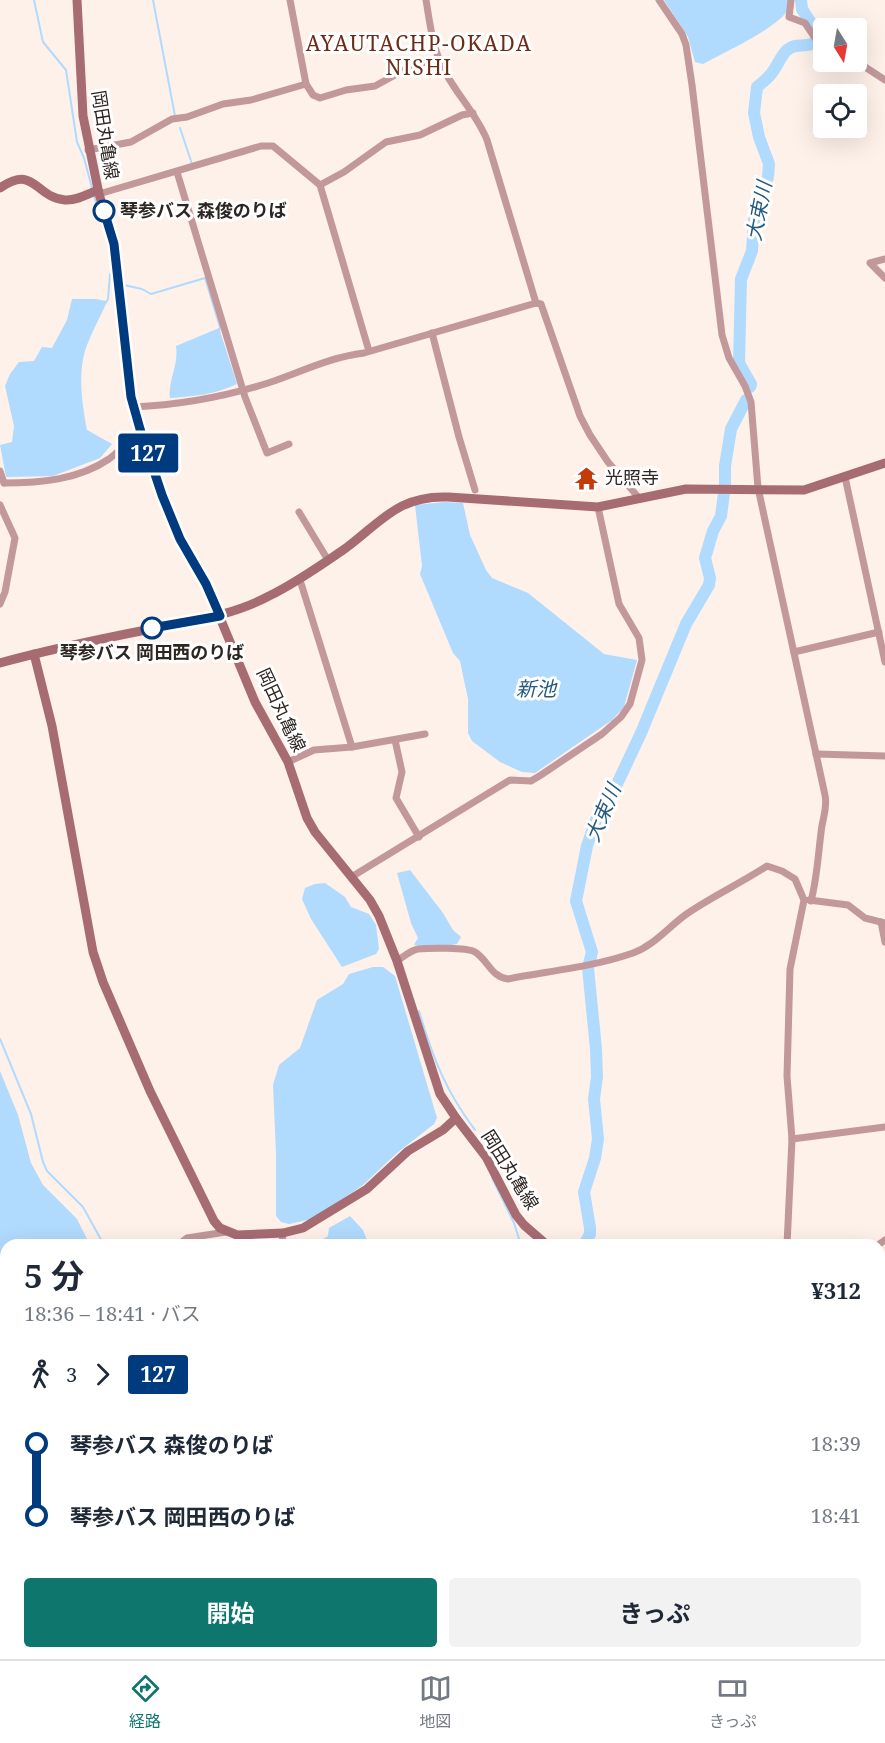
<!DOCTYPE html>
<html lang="ja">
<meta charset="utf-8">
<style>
body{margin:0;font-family:"Noto Serif","Noto Sans JP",serif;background:#f2f2f3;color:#1f2937;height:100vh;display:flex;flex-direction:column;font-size:22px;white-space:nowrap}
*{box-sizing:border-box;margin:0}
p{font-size:20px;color:#747a83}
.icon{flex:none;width:33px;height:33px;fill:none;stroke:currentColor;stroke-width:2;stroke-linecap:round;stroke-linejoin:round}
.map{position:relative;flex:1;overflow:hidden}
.panel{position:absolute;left:0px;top:1239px;width:885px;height:420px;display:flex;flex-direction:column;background:#fff;border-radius:18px 18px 0 0;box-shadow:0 6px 24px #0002}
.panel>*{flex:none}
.badge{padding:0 12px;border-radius:4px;font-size:21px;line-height:39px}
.needle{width:39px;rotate:169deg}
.fabs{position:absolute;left:813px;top:18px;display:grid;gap:12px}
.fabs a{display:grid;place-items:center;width:54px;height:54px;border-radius:6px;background:#fff;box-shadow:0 6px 24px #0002;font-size:30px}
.map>.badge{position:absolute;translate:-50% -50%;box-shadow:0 0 0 3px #fff}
.legs{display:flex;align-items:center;gap:9px;height:66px;padding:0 24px;font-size:20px}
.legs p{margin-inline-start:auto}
.overview{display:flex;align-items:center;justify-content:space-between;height:102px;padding:0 24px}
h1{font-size:33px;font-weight:700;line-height:45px}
.button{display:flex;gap:12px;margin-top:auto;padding:12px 24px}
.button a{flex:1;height:69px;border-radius:6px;background:#0f766e;color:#fff;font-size:24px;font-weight:700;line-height:69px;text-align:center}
.button a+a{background:#f2f2f3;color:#1f2937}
ul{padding:0 24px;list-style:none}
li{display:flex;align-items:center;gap:21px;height:72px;font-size:22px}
li i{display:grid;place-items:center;width:9px;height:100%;margin:0 8px;background:currentColor}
li i::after{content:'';width:15px;height:15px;margin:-8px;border:4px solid;border-radius:50%;background:#fff}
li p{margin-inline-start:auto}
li:first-child i{background:linear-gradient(#0000 50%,currentColor 0)}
li:last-child i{background:linear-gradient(currentColor 50%,#0000 0)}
.menu{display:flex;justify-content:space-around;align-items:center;height:84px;border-top:2px solid #e0e1e3;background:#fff;font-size:16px;color:#747a83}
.menu a{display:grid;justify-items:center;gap:3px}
.menu .on{color:#0f766e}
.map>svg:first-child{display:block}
.water{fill:#b0dafe}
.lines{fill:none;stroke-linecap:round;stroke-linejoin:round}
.stream{stroke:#b0dafe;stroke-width:2}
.river{stroke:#b0dafe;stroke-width:12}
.street{stroke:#c2989b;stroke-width:7}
.secondary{stroke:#a66c71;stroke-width:9}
.line-1-casing{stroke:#fff;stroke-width:14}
.line-1{stroke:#003b80;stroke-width:9}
.stop-1-dot{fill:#fff;stroke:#003b80;stroke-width:3}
.labels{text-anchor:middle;stroke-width:6;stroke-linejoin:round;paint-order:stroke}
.street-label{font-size:18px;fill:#2e2621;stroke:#fff}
.stop-label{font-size:18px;font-weight:bold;fill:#2e2621;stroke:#fff;text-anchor:start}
.poi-label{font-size:18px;fill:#2e2621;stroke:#fff;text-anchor:start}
.water-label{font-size:20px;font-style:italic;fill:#245980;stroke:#fff}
.quarter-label{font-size:21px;letter-spacing:1.5px;fill:#6e2c18;stroke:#fff}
</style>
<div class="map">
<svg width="885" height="1659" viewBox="0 0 885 1659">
<rect width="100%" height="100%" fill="#fef1e9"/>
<g class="water">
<path d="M 664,0 L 788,0 C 789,7 787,13 782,17 C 766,33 723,53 703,64 L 695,62 L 688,37 Z"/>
<path d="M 72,299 L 96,299 L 106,301 L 105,306 C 99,319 92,332 87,345 C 77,371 82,403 87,430 L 112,444 L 100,458 L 53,476 L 6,477 L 0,445 L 12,442 L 14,426 L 5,386 L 10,374 L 19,362 L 34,361 L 42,347 L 52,348 L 67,320 Z"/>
<path d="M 219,328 L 237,384 C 212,395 197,396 170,398 C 168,380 179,365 176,346 Z"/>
<path d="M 445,502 L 463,503 L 470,535 L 486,570 L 492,578 L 528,593 L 604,654 L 637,660 L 624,707 L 612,720 L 535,773 L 522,772 L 500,762 L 472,741 L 468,733 L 468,699 L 460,661 L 453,653 L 420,574 L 422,566 L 415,505 Z"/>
<path d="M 410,870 L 443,913 L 453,930 L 461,937 L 457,944 L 436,948 L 414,945 L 418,938 L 411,923 L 397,873 Z"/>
<path d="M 325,883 L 345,897 L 351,907 L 369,914 L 376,925 L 379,949 L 376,954 L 342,967 L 311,919 L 302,899 L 305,888 L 315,884 Z"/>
<path d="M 373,967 L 383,967 L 395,976 L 437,1118 L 434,1124 L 397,1153 L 363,1185 L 312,1219 L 289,1224 L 281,1222 L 276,1216 L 276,1153 L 273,1085 L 279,1065 L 300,1048 L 317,1000 L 343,984 L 349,974 Z"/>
<path d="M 0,1071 L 18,1115 L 31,1163 L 43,1185 L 77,1219 L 90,1245 L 6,1245 L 6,1501 L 0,1501 Z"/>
<path d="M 350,1216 L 363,1230 L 369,1245 L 326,1245 L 323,1239 L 328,1236 L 329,1228 Z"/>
</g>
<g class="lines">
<g class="stream">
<path d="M 34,0 L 43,42 L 66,70 L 77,142 L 84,158 L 92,188"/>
<path d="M 153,0 L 175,116"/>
<path d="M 180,128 L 192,164"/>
<path d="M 93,194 L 105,228"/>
<path d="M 121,265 L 124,285 L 142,289 L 151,294 L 205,278 L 220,327 L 219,332"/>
<path d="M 105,304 L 108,299 L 110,274 L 113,271"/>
<path d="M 419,1011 C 433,1058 445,1090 475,1130"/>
<path d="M 0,1039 L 31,1114 L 43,1162 L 47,1171 L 83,1207 L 104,1245"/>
<path d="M 492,1178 L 514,1223 L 521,1245"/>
</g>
<g class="river">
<path d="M 750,387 L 751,384 L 739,363 L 741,279 L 752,251 L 754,220 L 768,177 L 769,164 L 759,137 L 754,113 L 757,87 C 762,83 767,79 771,74 C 777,67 780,57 787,50 C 798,40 808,52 820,37 L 802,9 L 801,0"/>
<path d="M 584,1245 L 590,1234 L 590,1228 L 584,1192 L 595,1158 L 598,1139 L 594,1099 L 597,1077 L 596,1049 L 588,968 L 592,952 L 576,901 L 587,846 L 596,820 L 617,784 L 641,733 L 686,624 L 709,585 L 710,578 L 705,558 L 713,531 L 721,516 L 725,485 L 725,466 L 731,429 L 746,400"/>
<path d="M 0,1627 L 6,1625"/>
<path d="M 160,1653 L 162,1659"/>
<path d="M 670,1653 L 672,1659"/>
</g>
<g class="street">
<path d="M 290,0 L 306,84 L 313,95 L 320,98 L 346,90 L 375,86 L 415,64 L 438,60"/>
<path d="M 426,0 C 430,24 433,51 445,72 C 458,96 477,115 487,140 L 536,303"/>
<path d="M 659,0 L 682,34 L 686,45 L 692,85 L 722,335 L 729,358 L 745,386 L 751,402 L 758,488 L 825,795 C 828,809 822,819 821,833 C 818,856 817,878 811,901"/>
<path d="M 791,0 L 789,17 L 805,23 L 815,38 L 824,44"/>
<path d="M 856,61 L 885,80"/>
<path d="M 88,150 L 131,142 L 172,119 L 187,117 L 223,104 L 251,100 L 306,84"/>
<path d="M 177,172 L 245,397 L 267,453 L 289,444"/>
<path d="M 320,185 L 344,172 L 386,142 L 420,135 L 462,115 L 473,113"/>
<path d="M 99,194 L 261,146 L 273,146 L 320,185 L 369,351"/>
<path d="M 885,259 L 870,263 L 885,278"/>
<path d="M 432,333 L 459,437 L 475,490"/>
<path d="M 133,407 C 180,405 224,397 268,383 C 301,372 330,357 364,353 L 536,303 L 541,304 L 580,416 L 590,435 L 608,462 L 639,498"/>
<path d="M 0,471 L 4,483"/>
<path d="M 845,477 L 885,662"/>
<path d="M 4,483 C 40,483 78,480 109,459 C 120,451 130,439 140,429"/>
<path d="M 0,505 L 15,538 L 5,592 L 0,604"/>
<path d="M 299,512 L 328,560"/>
<path d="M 300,580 L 352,747"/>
<path d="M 794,652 L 879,632"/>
<path d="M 395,740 L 402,772 L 396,798 L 419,837"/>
<path d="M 816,754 L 885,756"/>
<path d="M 288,762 L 314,750 L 352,747 L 425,734"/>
<path d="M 353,876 L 510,780 L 531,781 L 541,775 L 602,734 L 621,717 L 630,704 L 642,660 L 639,638 L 619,604 L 598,507"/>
<path d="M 809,900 L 848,905 L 865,918 L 885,923"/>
<path d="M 881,922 L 885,942"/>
<path d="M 397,961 C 403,957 411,950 418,949 C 428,948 467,947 475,952 C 488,960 491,977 508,979 C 549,971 593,967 633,953 C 655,945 669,926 688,913 C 713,896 741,883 767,866 L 782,871 L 795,879 L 804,900 L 790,969 L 787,1076 L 792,1139 L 787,1245"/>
<path d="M 792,1139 L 885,1127"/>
<path d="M 183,1245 L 183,1241 L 187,1238 L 226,1232"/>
<path d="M 282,1245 L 283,1233"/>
<path d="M 878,1245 L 885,1240"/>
<path d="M 0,1507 L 6,1507"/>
<path d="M 0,1536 L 6,1536"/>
<path d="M 879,1537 L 882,1534 L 885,1497"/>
<path d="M 879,1599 L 885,1595"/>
<path d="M 879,1633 L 885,1641"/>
<path d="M 196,1653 L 198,1659"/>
<path d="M 509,1653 L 510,1659"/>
<path d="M 423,1659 L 439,1653"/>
<path d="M 765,1659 L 767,1653"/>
</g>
<g class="secondary">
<path d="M 77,0 L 83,116 L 99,194 L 114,244 L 131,397 L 162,495 L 180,539 L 206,584 L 255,702 L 288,762 L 307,818 L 315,832 L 370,900 L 379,916 L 397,961 L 440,1094 L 456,1118 L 486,1157 L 516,1215 L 524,1225 L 547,1245"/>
<path d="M 0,188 C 35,164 34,197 65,200 C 76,201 88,194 98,190"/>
<path d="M 34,654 L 52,726 L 93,952 L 103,982 L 150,1091 L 214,1221 L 220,1228 L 237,1235 L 283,1233 L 303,1228 L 367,1189 L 408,1151 L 443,1130 L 456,1118"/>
<path d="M 0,663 C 50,649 100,639 151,629 C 191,621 232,616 269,596 C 296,583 321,565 346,548 C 382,521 399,495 448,497 L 598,507 L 686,489 L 804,490 L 885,463"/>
<path d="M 879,1420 L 885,1439"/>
</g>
</g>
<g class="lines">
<defs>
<path id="line-1" d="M 104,211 L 114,244 L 131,397 L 140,429 L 162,495 L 180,539 L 206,584 L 220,616 L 152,628"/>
</defs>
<use href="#line-1" class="line-1-casing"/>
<use href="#line-1" class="line-1"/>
</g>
<defs>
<symbol id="temple-bare" viewBox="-9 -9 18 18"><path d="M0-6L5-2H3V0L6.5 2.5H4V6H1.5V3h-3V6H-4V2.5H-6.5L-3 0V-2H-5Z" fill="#c33b08" stroke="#fff" stroke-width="2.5" paint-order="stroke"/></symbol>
</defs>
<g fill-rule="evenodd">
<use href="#temple-bare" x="570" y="462" width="33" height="33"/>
</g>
<g class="stop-1-dot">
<circle cx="104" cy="211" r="10"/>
<circle cx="152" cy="628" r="10"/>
</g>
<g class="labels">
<g class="street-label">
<text transform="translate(105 135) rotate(81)" y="6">岡田丸亀線</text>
<text transform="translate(281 710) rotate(65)" y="6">岡田丸亀線</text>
<text transform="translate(510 1170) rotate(58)" y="6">岡田丸亀線</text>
</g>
<g class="stop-label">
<text x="120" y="217">琴参バス 森俊のりば</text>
<text x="152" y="659" text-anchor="middle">琴参バス 岡田西のりば</text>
</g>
<g class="poi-label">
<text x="605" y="484">光照寺</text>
</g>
<g class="water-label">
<text transform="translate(759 211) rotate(-79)" y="7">大束川</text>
<text x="536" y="696">新池</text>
<text transform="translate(603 813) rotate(-67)" y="7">大束川</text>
</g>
<g class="quarter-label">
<text x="419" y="51">AYAUTACHP-OKADA<tspan x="419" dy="24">NISHI</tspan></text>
</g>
</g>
</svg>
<div class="fabs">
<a><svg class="needle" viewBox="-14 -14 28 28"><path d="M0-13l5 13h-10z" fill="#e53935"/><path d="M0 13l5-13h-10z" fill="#747a83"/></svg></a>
<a><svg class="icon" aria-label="locate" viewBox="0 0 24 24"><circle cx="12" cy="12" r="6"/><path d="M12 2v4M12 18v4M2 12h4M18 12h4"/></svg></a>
</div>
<b class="badge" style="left:148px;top:453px;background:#003b80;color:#fff">127</b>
<section class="panel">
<div class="overview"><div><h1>5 分</h1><p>18:36 – 18:41 · バス</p></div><b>¥312</b></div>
<div class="legs"><svg class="icon" aria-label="walk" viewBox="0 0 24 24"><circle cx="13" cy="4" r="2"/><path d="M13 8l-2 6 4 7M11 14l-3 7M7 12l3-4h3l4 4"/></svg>3<svg class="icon" aria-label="forward" viewBox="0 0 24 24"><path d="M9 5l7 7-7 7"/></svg><b class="badge" style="background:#003b80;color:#fff">127</b></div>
<ul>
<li><i style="color:#003b80"></i><b>琴参バス 森俊のりば</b><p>18:39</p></li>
<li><i style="color:#003b80"></i><b>琴参バス 岡田西のりば</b><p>18:41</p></li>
</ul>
<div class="button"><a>開始</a><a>きっぷ</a></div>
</section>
</div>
<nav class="menu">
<a class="on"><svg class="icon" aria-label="directions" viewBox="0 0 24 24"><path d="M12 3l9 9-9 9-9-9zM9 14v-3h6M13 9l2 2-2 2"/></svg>経路</a>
<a><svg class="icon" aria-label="map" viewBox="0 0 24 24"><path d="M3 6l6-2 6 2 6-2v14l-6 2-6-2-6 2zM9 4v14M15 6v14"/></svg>地図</a>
<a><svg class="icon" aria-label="tickets" viewBox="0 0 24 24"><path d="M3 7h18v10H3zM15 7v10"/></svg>きっぷ</a>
</nav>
